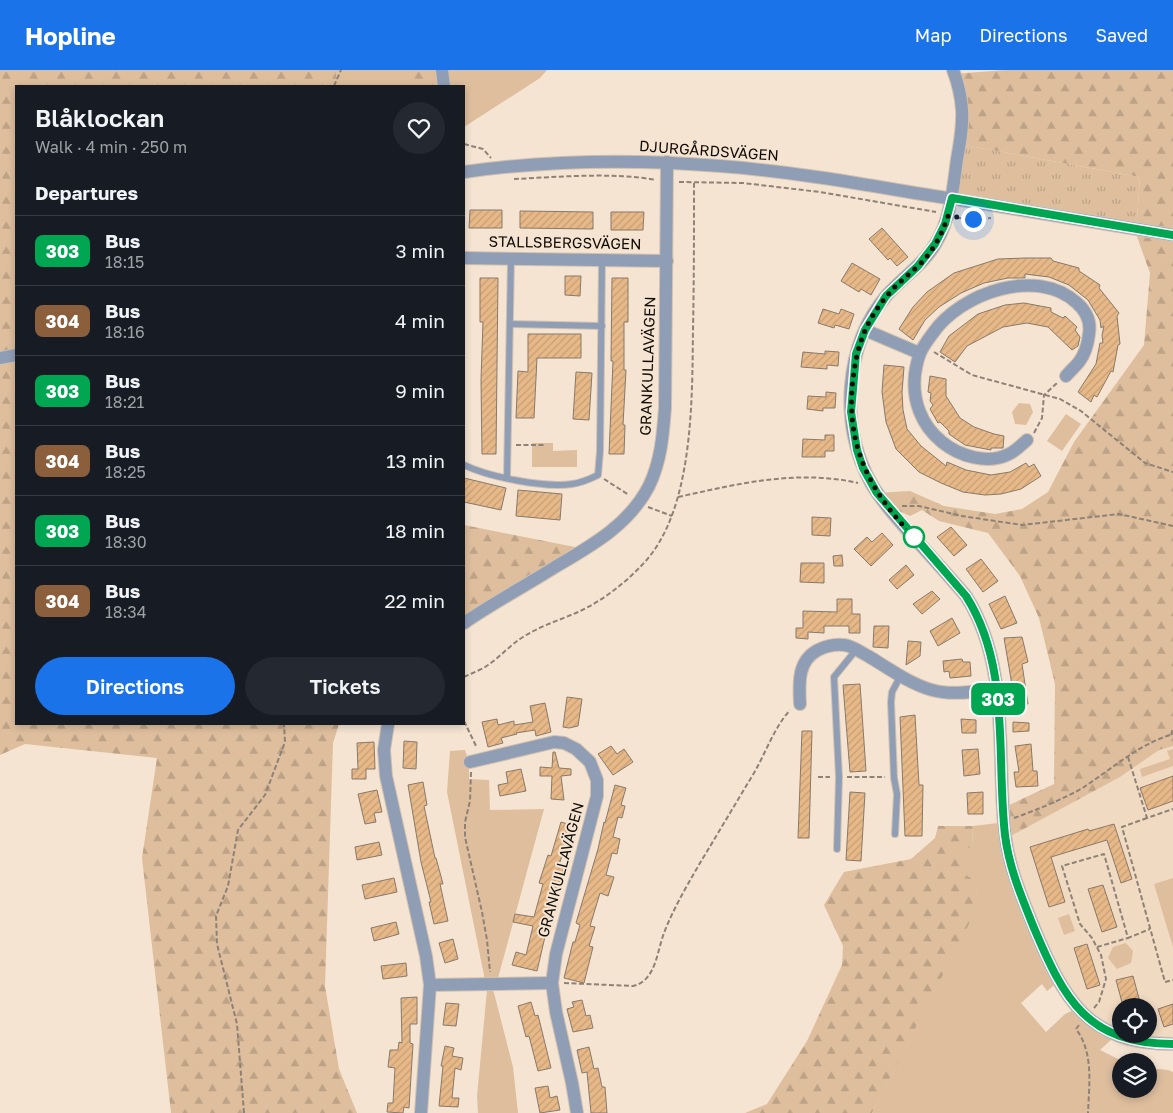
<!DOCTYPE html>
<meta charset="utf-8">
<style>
body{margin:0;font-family:"Golos Text",sans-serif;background:#242831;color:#f1f3f6;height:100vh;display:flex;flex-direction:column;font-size:19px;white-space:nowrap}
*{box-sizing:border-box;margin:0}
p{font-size:16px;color:#9ea1a6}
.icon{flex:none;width:28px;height:28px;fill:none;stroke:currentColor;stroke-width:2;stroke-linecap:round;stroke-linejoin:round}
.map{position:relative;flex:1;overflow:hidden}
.sheet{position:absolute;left:15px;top:15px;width:450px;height:640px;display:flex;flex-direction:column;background:#171b24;border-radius:0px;box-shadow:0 2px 8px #0003}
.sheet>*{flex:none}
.badge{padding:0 10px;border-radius:8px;font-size:18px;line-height:32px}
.fabs{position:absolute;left:1112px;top:928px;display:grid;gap:10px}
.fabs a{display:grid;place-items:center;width:45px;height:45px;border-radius:50%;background:#171b24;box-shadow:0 2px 8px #0003;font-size:25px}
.you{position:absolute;width:25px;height:25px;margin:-12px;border:4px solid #fff;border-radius:50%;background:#1a73e8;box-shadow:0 0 0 8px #1a73e833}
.map>.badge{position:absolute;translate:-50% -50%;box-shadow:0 0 0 2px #fff}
h2{padding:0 20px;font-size:19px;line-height:45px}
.round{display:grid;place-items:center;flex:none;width:52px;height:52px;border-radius:26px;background:#242831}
.head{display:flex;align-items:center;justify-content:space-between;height:85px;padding:0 20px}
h1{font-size:24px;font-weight:600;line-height:38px}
.cta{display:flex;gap:10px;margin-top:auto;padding:10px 20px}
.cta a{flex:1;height:58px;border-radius:30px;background:#1a73e8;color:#fff;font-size:20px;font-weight:600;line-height:58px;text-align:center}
.cta a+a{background:#242831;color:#f1f3f6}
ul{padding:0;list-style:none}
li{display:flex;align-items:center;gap:15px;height:70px;padding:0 20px;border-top:1px solid #363941}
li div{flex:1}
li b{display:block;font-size:19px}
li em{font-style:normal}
li .badge{min-width:55px;font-weight:700;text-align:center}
header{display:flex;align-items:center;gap:30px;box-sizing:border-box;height:70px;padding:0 25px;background:#1a73e8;color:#fff}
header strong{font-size:24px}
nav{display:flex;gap:28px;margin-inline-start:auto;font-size:18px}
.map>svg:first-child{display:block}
.built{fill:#f1dac2;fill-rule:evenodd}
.grass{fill:url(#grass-tufts)}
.forest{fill:url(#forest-firs)}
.park{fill:#debe9d}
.building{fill:url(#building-hatch);stroke:#89796a}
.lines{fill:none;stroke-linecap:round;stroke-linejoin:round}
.service-casing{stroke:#d1c1b1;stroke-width:8}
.minor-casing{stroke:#d1c1b1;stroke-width:14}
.path{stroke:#8e8276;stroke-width:2;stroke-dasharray:5 2.5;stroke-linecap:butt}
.service{stroke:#909eb5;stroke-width:6}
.minor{stroke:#909eb5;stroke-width:12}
.line-casing{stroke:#fff;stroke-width:11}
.line{stroke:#00a651;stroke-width:8}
.walk{stroke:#110c06;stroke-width:5;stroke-dasharray:0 9}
.stop-dot{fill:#fff;stroke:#00a651;stroke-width:2.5}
.labels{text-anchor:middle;stroke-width:4;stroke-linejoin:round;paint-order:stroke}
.street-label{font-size:15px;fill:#110c06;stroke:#f5e4d2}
</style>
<header>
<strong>Hopline</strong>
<nav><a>Map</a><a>Directions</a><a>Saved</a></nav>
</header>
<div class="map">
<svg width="1173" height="1043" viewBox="0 0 1173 1043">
<defs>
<pattern id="grass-tufts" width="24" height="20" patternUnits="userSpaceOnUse" patternTransform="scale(1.25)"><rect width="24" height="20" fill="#debe9d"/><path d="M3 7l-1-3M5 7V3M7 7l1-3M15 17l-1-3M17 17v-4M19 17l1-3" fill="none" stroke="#bda286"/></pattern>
<pattern id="forest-firs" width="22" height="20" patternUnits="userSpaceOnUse" patternTransform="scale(1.25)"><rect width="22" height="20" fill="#debe9d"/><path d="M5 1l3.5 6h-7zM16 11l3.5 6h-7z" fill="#bda286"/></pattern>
<pattern id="building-hatch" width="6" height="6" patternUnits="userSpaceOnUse" patternTransform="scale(1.25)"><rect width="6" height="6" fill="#e8b988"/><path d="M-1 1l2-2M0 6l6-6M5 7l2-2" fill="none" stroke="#c69e74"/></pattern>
</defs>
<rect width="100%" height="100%" fill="#f5e4d2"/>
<path class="built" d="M 1173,676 L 1173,977 L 1159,979 L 1135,977 L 1115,971 L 1086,952 L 1061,922 L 1007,768 L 1120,707 L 1159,680 ZM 1121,936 L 1149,936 L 1149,964 L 1121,964 Z"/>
<path class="grass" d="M 959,74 L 1140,107 L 1136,164 L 951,127 Z"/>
<g class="forest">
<path d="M 0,0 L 443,0 L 445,16 L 16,16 L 16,654 L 339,654 L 333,673 L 325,916 L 339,999 L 357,1043 L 171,1043 L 142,788 L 157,688 L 25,674 L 0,685 Z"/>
<path d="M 1005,0 L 1173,0 L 1173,676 L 1159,680 L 1120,707 L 1007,768 L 1005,737 L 1054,714 L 1055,614 L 1039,548 L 1020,506 L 988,463 L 939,451 L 922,440 L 910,446 L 888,436 L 877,423 L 910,421 L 944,436 L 995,444 L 1022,439 L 1048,422 L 1074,372 L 1144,275 L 1150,203 L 1136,164 L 1140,107 L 959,74 L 954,4 Z"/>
<path d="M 464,455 L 590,480 L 517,523 L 464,559 Z"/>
<path d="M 938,756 L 973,756 L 971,807 L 978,824 L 974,846 L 872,1043 L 745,1043 L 767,1034 L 807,971 L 842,895 L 843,876 L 824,835 L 844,802 L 911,789 L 935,768 Z"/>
</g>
<g class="park">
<path d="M 335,0 L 411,0 L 411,14 L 406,16 L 338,16 Z"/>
<path d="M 443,0 L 547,0 L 540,8 L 464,57 L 464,16 L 445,16 Z"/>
<path d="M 1019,333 L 1030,334 L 1033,342 L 1026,355 L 1015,354 L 1012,342 Z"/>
<path d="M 1066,344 L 1081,354 L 1062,381 L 1047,371 Z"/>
<path d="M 532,373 L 553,373 L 553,381 L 577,380 L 577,397 L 532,397 Z"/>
<path d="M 1173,679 L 1173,696 L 1142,707 L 1140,699 L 1170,689 L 1167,681 Z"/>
<path d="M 465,680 L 469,692 L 469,709 L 489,710 L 490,740 L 544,739 L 495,919 L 493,919 L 513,997 L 518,1043 L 478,1043 L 477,1026 L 487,920 L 447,722 L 450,681 Z"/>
<path d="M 1006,752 L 1010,785 L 1057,913 L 1047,921 L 1042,914 L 1021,933 L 1046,962 L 1065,944 L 1074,940 L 1112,969 L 1100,980 L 1122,991 L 1121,1019 L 1149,1019 L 1149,998 L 1168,1000 L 1173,1002 L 1173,1043 L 872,1043 L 973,846 L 978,824 L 971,808 L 962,803 L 965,778 L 972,778 L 973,756 Z"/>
<path d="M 1173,808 L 1173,877 L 1154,814 Z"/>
<path d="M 1069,844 L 1075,861 L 1064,865 L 1058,848 Z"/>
<path d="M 1126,873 L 1133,881 L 1131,893 L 1117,899 L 1108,888 L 1113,877 Z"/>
</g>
<g class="building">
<path d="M 470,140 L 502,140 L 502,158 L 469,158 Z"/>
<path d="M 520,141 L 593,142 L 593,159 L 520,158 Z"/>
<path d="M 611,142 L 644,142 L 643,160 L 611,160 Z"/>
<path d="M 882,158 L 908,187 L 897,196 L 890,188 L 888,190 L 869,169 Z"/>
<path d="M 1026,188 L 1051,188 L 1053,191 L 1079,198 L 1079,201 L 1100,215 L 1099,218 L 1119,243 L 1117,246 L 1120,274 L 1118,275 L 1113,302 L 1111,301 L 1097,327 L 1094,325 L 1091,332 L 1078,322 L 1096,294 L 1100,273 L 1103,273 L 1102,265 L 1104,256 L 1101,258 L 1100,250 L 1088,230 L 1069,215 L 1049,207 L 1025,204 L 1025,208 L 1008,208 L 984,213 L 961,223 L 939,237 L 925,250 L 913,270 L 899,259 L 913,237 L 927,222 L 954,203 L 998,189 Z"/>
<path d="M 852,193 L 880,209 L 871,225 L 861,219 L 859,222 L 841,211 Z"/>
<path d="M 565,206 L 581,206 L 580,226 L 565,225 Z"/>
<path d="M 480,208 L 498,208 L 496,384 L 482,384 L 481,310 L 483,252 L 480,252 Z"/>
<path d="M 612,208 L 628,208 L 628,252 L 624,252 L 624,300 L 626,300 L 623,355 L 625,355 L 624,384 L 609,384 L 613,291 L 611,291 Z"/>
<path d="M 1024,233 L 1051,238 L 1051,242 L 1063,248 L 1065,246 L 1077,257 L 1075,260 L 1080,267 L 1078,276 L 1072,280 L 1048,257 L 1027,253 L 1003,257 L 967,276 L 955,292 L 940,282 L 949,266 L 978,244 L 1005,235 Z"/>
<path d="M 823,239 L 839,244 L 841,239 L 854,244 L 849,259 L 835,255 L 834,258 L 818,253 Z"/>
<path d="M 528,264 L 581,264 L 581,288 L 537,288 L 534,348 L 516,348 L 518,301 L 528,302 Z"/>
<path d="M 825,281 L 839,282 L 838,296 L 827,295 L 827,299 L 801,297 L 803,282 L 825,284 Z"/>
<path d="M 884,295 L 904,297 L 902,322 L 903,340 L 907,359 L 921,376 L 946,396 L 947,392 L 966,400 L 991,405 L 1010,402 L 1026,393 L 1029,397 L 1034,394 L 1041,406 L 1021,419 L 1001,424 L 985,425 L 963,422 L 941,413 L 919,402 L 896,379 L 886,352 L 882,322 Z"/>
<path d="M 576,302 L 592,303 L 589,350 L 573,349 Z"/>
<path d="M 930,306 L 946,309 L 946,326 L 960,348 L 974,357 L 994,364 L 1004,366 L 1003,378 L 991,378 L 991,380 L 965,375 L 949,364 L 949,361 L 940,352 L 938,353 L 930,339 L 933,335 L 930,331 L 931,323 L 928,322 Z"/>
<path d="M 826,322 L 836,323 L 835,338 L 823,338 L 823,341 L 807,339 L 808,326 L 826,327 Z"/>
<path d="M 825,365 L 834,365 L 834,381 L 825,381 L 825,387 L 802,387 L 803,369 L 825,370 Z"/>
<path d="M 464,408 L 506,418 L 501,440 L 464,432 Z"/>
<path d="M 518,420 L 562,424 L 560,450 L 516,446 Z"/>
<path d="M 812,447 L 831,448 L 830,466 L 812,465 Z"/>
<path d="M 951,457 L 967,475 L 954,486 L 937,467 Z"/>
<path d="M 882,463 L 893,475 L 871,496 L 854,479 L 867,467 L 872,472 Z"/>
<path d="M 842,485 L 843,496 L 834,496 L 833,486 Z"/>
<path d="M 981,489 L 998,511 L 983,522 L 966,499 Z"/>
<path d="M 801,493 L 824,493 L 824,513 L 800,512 Z"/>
<path d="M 906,495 L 914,505 L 897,519 L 889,510 Z"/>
<path d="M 932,521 L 940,529 L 922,544 L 913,534 Z"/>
<path d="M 1005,526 L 1017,553 L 1001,559 L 989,534 Z"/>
<path d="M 837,529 L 852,529 L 852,544 L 860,544 L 860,563 L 849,563 L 849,556 L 824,556 L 824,563 L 808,562 L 808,569 L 796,568 L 796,558 L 803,558 L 803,541 L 837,542 Z"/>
<path d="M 952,548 L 960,563 L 938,576 L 930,561 Z"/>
<path d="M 874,556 L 889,556 L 888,578 L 873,577 Z"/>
<path d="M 1022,567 L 1028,592 L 1022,594 L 1028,634 L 1013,635 L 1011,609 L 1004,568 Z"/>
<path d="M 908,571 L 921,572 L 920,586 L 906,595 Z"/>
<path d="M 962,589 L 963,592 L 970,592 L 971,606 L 950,608 L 949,601 L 944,602 L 943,591 Z"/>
<path d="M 860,614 L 866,701 L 850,702 L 843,615 Z"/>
<path d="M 567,627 L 582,629 L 578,656 L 569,658 L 563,657 Z"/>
<path d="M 545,633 L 551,662 L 536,666 L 535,660 L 516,663 L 517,664 L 501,668 L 503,673 L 488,677 L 482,652 L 497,649 L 498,655 L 514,651 L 514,655 L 533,652 L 530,636 Z"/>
<path d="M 915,645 L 919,715 L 923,715 L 922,766 L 905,766 L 900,647 Z"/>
<path d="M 961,649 L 976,650 L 976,663 L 962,663 Z"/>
<path d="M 1013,652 L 1029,653 L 1029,661 L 1013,662 Z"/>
<path d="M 802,661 L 812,661 L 809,768 L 798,768 Z"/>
<path d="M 404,671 L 417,672 L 416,699 L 403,698 Z"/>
<path d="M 374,672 L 375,699 L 366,699 L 366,709 L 352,709 L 352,699 L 358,699 L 357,673 Z"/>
<path d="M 1031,674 L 1033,701 L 1037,701 L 1038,716 L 1016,717 L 1014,702 L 1019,702 L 1015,676 Z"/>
<path d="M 611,676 L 617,684 L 624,679 L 633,692 L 613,705 L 598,684 Z"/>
<path d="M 978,679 L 980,704 L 964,706 L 962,680 Z"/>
<path d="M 553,682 L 555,682 L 559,698 L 571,699 L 571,705 L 561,706 L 564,730 L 551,729 L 552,706 L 540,706 L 540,697 L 552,698 Z"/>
<path d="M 521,699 L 526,721 L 500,726 L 498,715 L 508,713 L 506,702 Z"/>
<path d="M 1173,706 L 1173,731 L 1148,740 L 1140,718 Z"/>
<path d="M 423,712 L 427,735 L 424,736 L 435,788 L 436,788 L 443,814 L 440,814 L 448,851 L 434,854 L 429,832 L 431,832 L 421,792 L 408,715 Z"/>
<path d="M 615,715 L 626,718 L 621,735 L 625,736 L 622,748 L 618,747 L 613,767 L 620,769 L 617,784 L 612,783 L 606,805 L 614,807 L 608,826 L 600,823 L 590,856 L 595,857 L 589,876 L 593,877 L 584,913 L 564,908 L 573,872 L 575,872 L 580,855 L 576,853 L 598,779 L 604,752 L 605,753 Z"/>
<path d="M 377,720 L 382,742 L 374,743 L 376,752 L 365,754 L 358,724 Z"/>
<path d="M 850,722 L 865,723 L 861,791 L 846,790 Z"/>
<path d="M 983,722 L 983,744 L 968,744 L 967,723 Z"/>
<path d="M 561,752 L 574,756 L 566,780 L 564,779 L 559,795 L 564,797 L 552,833 L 555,834 L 548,858 L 547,858 L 537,901 L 512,895 L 516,882 L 526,885 L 533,856 L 513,852 L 515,844 L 534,847 L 543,814 L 539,813 L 548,785 L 551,786 Z"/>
<path d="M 1114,754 L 1132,809 L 1121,813 L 1107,770 L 1051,787 L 1065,832 L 1049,837 L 1030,777 L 1088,759 L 1089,761 Z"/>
<path d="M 379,772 L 382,785 L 357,790 L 355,777 Z"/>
<path d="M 394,808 L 397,822 L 365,829 L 362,815 Z"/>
<path d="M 1103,815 L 1117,857 L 1102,862 L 1088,819 Z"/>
<path d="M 396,852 L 399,864 L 374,871 L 371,858 Z"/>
<path d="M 453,869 L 458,889 L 445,893 L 439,873 Z"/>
<path d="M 1087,874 L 1100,915 L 1087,919 L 1074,878 Z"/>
<path d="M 406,893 L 407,906 L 383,909 L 381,896 Z"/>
<path d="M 1133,906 L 1141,936 L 1123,936 L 1116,910 Z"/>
<path d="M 417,927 L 417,954 L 410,954 L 410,973 L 413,974 L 409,1038 L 404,1037 L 403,1043 L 387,1042 L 388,1033 L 393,1033 L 395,998 L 388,997 L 390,980 L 398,980 L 399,972 L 402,973 L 401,928 Z"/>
<path d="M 582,930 L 586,946 L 590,945 L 593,958 L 573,962 L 567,939 L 574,937 L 572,932 Z"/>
<path d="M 531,932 L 535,946 L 538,945 L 551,998 L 538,1001 L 529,966 L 526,967 L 518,936 Z"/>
<path d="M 446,933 L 459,934 L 456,956 L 443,955 Z"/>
<path d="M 1173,934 L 1173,954 L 1164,957 L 1158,939 Z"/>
<path d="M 445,976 L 454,978 L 452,986 L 463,988 L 461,1000 L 455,998 L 452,1028 L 459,1028 L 458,1037 L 439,1036 L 443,996 L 441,996 Z"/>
<path d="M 589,977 L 594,999 L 598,998 L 602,1017 L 605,1017 L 607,1043 L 591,1043 L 587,1002 L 582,1003 L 577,980 Z"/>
<path d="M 548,1016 L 550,1028 L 557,1026 L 560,1040 L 540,1043 L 535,1018 Z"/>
</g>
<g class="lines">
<defs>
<g id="service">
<path d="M 510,254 L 602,256"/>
<path d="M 464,395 C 489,407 544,418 572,414 C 581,413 590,409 598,405 L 600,381 L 602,190"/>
<path d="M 507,407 L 511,188"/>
<path d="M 895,764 L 897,724 L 894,708 L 891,632 L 892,622 L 901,605"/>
<path d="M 837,779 L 839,707 L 834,607 L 856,580"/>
</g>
<g id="minor">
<path d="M 442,0 L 444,16"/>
<path d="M 953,0 C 958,13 961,26 962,40 C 963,57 960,73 957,89 C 953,118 951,148 936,173 C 924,194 903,207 887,225 C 844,275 839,356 871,413 C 881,431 895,446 908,461 C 927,482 947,504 966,526 C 1011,597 996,685 1005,765 C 1009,798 1022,828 1034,858 C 1064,929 1087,974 1173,974"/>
<path d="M 464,102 C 549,90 635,89 720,96 C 786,101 851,112 915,123 C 1001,136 1087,151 1173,165"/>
<path d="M 464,188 L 667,191"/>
<path d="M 865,260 L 919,283"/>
<path d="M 0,288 L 16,285"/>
<path d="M 1027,370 C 1021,375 1016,381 1009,384 C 988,395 959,386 942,372 C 921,355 912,330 915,304 C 918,284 921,279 933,263 C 961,223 1037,196 1077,233 C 1086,241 1091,252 1089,264 C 1088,273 1085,284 1079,292 C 1075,297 1070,301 1066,306"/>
<path d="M 464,553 C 493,533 525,516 555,497 C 591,476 629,455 649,416 C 661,391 663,365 665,338 L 667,92"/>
<path d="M 800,634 C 799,614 797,591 818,580 C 826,576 835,574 844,575 C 853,576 860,582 868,586 C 888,598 910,614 932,620 C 953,626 976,621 997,619"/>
<path d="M 388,654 L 384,680 L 386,706 L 426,886 L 430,915 L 421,1043"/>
<path d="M 470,692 L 554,672 L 564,673 L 576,679 L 590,692 L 597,710 L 597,726 L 556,884 L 552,913 L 556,942 L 572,1013 L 577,1043"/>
<path d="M 430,915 L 552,913"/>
</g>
</defs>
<use href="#service" class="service-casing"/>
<use href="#minor" class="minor-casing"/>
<g class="path">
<path d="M 334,16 L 341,0"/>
<path d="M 464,74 L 483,79 L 491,88"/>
<path d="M 514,109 C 558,107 613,102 656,110"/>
<path d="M 679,112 L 743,113 L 820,122 L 936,142"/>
<path d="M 958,148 L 973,149 L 991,148"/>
<path d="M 934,282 L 972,305 L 1060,329 L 1081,341 L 1145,393 L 1173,402"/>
<path d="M 1034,363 L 1042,348 L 1044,325 L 1057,313"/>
<path d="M 516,375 L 544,375"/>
<path d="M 604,409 L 629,425"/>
<path d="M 678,427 C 738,414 796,399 858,413"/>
<path d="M 902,436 L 919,436 L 962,446 L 1022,455 L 1119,444 L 1173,456"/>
<path d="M 648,437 L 672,446"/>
<path d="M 464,607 C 472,603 481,600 488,595 C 500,587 510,575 523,567 C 540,556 560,550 578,542 C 602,531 624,514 642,495 C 694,442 692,330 693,260 C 694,211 694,162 694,113"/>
<path d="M 464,651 L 477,678"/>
<path d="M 1171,665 L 1173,658"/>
<path d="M 1128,687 L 1147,748 L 1173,739"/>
<path d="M 471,702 L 470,731 L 465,752 L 465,767 L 482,842 L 487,870 L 490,902"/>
<path d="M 818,707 L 830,707"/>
<path d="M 847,707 L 885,707"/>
<path d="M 1014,748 C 1034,741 1066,728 1084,717 C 1113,698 1139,674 1173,664"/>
<path d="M 1147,748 L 1122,757 L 1165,912 L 1173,910"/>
<path d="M 1097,877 L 1128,868"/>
<path d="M 564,913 L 633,916 C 656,911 657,881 664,863 C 674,837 689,812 703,788 C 720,760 737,731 754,703 C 766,682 774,658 790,640"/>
<path d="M 1094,938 L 1099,932 L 1106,909 L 1101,885 L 1092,868 L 1080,854 L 1062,796 L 1104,784 L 1128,868 L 1150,859"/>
<path d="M 1079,955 L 1076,959 C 1094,983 1089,1015 1088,1043"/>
<path d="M 244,1043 L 237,954 L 217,874 L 216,846 L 228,816 L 238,760 L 265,725 L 285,672 L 284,654"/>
</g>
<use href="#service" class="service"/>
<use href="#minor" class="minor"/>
</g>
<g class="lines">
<defs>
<path id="line" d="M 1173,165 L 952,128 L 945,154 L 935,174 L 918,196 L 886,226 L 865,260 L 856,284 L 851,342 L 857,380 L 863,398 L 877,423 L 966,526 C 1011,597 996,685 1005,765 C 1009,798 1022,828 1034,858 C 1064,929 1087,974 1173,974"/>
</defs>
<use href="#line" class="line-casing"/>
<use href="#line" class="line"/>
<path class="walk" d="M 914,467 C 870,422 845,375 853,309 C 857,276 865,252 887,226 C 896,214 909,205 920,194 C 933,181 942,164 948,146 L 973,149"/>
</g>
<circle class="stop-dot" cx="914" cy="467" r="10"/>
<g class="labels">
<g class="street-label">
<text transform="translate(709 81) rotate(4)" y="5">DJURGÅRDSVÄGEN</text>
<text transform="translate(565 173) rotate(1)" y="5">STALLSBERGSVÄGEN</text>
<text transform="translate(648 296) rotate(-88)" y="5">GRANKULLAVÄGEN</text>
<text transform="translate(561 800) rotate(-75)" y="5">GRANKULLAVÄGEN</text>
</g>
</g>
</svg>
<div class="fabs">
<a><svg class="icon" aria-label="locate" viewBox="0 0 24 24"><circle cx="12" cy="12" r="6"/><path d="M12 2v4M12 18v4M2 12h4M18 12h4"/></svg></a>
<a><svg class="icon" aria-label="layers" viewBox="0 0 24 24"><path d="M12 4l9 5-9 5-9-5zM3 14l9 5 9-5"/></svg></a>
</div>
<div class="you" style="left:973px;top:149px"></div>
<b class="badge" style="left:998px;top:629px;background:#00a651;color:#fff">303</b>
<section class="sheet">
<div class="head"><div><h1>Blåklockan</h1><p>Walk · 4 min · 250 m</p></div><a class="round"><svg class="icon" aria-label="heart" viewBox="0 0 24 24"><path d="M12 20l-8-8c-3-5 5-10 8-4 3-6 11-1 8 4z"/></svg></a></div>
<h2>Departures</h2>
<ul>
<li><span class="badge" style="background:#00a651;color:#fff">303</span><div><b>Bus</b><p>18:15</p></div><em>3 min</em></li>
<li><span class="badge" style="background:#8b5e3c;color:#fff">304</span><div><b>Bus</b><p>18:16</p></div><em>4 min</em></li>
<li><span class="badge" style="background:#00a651;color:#fff">303</span><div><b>Bus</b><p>18:21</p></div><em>9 min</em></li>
<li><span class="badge" style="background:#8b5e3c;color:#fff">304</span><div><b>Bus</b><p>18:25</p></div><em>13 min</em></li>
<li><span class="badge" style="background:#00a651;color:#fff">303</span><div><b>Bus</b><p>18:30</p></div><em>18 min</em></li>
<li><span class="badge" style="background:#8b5e3c;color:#fff">304</span><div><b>Bus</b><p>18:34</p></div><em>22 min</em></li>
</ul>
<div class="cta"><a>Directions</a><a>Tickets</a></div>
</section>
</div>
